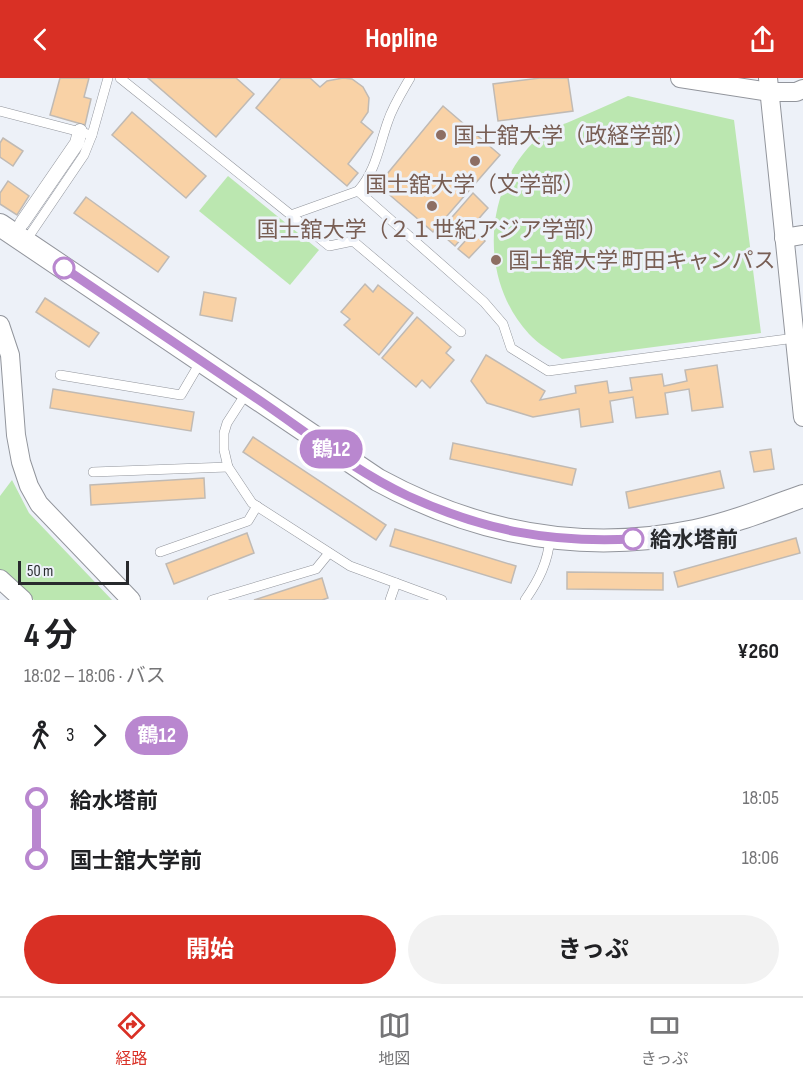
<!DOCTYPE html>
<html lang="ja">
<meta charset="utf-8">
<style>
body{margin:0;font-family:"Sofia Sans Condensed","Noto Sans JP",sans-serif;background:#f2f2f2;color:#202124;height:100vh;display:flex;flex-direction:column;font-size:22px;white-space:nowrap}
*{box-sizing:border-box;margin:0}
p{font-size:20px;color:#757577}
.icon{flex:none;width:33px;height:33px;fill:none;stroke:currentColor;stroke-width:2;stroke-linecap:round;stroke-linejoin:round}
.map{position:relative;height:522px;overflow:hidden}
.drawer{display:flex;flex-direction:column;background:#fff;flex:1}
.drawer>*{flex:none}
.badge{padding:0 12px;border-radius:20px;font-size:21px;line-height:39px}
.scale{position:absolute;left:18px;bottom:15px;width:111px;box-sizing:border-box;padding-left:6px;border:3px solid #282a2d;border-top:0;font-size:16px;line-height:21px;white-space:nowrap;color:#282a2d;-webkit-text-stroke:4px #edf1f8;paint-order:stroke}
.map>.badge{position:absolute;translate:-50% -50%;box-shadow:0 0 0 3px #fff}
.legs{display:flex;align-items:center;gap:9px;height:66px;padding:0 24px;font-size:20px}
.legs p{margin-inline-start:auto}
.summary{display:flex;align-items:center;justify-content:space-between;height:102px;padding:0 24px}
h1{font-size:33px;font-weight:700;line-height:45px}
.primary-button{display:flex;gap:12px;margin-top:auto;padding:12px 24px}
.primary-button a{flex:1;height:69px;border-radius:36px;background:#d93025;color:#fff;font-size:24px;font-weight:700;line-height:69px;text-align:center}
.primary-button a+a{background:#f2f2f2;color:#202124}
ul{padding:0 24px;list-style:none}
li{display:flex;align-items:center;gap:21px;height:60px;font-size:22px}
li i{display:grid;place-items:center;width:9px;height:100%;margin:0 8px;background:currentColor}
li i::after{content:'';width:15px;height:15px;margin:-8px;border:4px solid;border-radius:50%;background:#fff}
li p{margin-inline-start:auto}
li:first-child i{background:linear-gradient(#0000 50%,currentColor 0)}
li:last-child i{background:linear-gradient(currentColor 50%,#0000 0)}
header{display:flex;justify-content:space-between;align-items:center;height:78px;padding:0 24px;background:#d93025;color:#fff;font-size:27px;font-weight:700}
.menu{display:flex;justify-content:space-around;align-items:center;height:84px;border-top:2px solid #e0e0e0;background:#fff;font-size:16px;color:#757577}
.menu a{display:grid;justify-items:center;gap:3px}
.menu .current{color:#d93025}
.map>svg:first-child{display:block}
.green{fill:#bbe7b0}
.building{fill:#f9d2a6;stroke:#c0bab4;stroke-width:1.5}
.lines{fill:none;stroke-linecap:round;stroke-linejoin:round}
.service-casing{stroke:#92959c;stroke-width:10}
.pedestrian-casing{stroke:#92959c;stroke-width:15}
.minor-casing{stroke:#92959c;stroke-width:20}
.tertiary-casing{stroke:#92959c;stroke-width:24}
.service{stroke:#fff;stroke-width:9}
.pedestrian{stroke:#fff;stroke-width:14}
.minor{stroke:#fff;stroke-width:18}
.tertiary{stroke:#fff;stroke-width:22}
.line-1-casing{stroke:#fff;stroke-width:14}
.line-1{stroke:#b987cf;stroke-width:9}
.education-dot{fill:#8d6e63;stroke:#edf1f8;stroke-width:2}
.stop-1-dot{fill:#fff;stroke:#b987cf;stroke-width:3}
.labels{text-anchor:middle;stroke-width:6;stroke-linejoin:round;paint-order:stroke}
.education-label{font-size:22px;fill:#785e54;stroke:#edf1f8;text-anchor:start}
.stop-label{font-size:22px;font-weight:bold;fill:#282a2d;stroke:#edf1f8;text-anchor:start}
</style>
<header><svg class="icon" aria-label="back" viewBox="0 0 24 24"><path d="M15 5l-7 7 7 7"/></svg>Hopline<svg class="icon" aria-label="share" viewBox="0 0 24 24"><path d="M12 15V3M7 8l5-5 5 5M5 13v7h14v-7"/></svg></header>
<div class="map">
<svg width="803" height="522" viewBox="0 0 803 522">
<rect width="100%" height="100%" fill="#edf1f8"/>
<g class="green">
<path d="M 628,18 L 734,42 L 761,255 L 562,281 C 551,273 538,266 529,256 C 477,200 483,103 544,55 C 551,50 561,47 569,44 C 589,35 609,27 628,18 Z"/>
<path d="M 228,98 L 319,172 L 290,207 L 199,133 Z"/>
<path d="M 12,402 L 29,435 L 112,522 L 34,522 L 0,492 L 0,418 Z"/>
</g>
<g class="building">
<path d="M 60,0 L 89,0 L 84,19 L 91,21 L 85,47 L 50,37 Z"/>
<path d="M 148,0 L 236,0 L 254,16 L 216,59 Z"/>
<path d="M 281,0 L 310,0 L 320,9 L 327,3 L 343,0 L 352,1 L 363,9 L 369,20 L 368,34 L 361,44 L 373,54 L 348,86 L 358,95 L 347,108 L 256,30 Z"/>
<path d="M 540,0 L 568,0 L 573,33 L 498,43 L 493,6 Z"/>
<path d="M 443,28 L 500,77 L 433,154 L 378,107 Z"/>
<path d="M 132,34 L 206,98 L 186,120 L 112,57 Z"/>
<path d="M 3,60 L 23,73 L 13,88 L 0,79 L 0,65 Z"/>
<path d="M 8,103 L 29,118 L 17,137 L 0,126 L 0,115 Z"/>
<path d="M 473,115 L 488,130 L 455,168 L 439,154 Z"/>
<path d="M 86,119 L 169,179 L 158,194 L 74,135 Z"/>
<path d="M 474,153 L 485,163 L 469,180 L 458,171 Z"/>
<path d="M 365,206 L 373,214 L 378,207 L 413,235 L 379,277 L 344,247 L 350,241 L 341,234 Z"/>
<path d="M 204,214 L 236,220 L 232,243 L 200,237 Z"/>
<path d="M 45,220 L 99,255 L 89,269 L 36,234 Z"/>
<path d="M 417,239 L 451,269 L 446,275 L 454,282 L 430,310 L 422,302 L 416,309 L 382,280 Z"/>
<path d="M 486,277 L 545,313 L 540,322 L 576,315 L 575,308 L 607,303 L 609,315 L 632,312 L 630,300 L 662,296 L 664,308 L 687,303 L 685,292 L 717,287 L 723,329 L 692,333 L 689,311 L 665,315 L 668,336 L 636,340 L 633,319 L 610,323 L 613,344 L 581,349 L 579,331 L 533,339 L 487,325 L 471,303 Z"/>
<path d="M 53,311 L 194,334 L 191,353 L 50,330 Z"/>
<path d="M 253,359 L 386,447 L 376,462 L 243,374 Z"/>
<path d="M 453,365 L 576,391 L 572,407 L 450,381 Z"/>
<path d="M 771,371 L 774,391 L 754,394 L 750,374 Z"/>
<path d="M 720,393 L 724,410 L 629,430 L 626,414 Z"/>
<path d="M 204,400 L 205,420 L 91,427 L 90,407 Z"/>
<path d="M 395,451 L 516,488 L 511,505 L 390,468 Z"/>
<path d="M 247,455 L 254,475 L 174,506 L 166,486 Z"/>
<path d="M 796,460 L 800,475 L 678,509 L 674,494 Z"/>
<path d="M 567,494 L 663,495 L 663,512 L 567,511 Z"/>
<path d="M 322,500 L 328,520 L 322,522 L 254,522 Z"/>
</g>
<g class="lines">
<defs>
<g id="service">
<path d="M 120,0 L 291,137 L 358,113 L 484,224 L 503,246 L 511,270 L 548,293 L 795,260"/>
<path d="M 0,33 L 92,57 L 108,0"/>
<path d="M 358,113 C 376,93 379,68 388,43 C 393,28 402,14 410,0"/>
<path d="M 291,137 L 329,168 L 353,163 L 461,254"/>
<path d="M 25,164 L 84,77 L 92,57"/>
<path d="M 60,297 L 181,317 L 201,283"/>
<path d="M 247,314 L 227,345 L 224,355 L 224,372 L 228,389 L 252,425 L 350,488 L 442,522"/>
<path d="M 93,394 L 228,389"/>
<path d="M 160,474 L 248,443 L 257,428"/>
<path d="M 212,522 L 316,491 L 329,475"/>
<path d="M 390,522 L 396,505"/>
<path d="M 525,522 C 539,502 548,484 550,460"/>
</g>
<path id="pedestrian" d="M 22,145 L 77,65 L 80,53"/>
<g id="minor">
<path d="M 680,0 L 769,14 L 796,14 L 803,11"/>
<path d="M 768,0 L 803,339"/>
<path d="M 784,160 L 803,157"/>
<path d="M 0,247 L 10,277 L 16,357 L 21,384 L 29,408 L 39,426 L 131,522"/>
<path d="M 0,501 L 23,522"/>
</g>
<path id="tertiary" d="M 0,147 L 378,402 C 477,456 583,476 695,453 C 732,445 767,431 803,418"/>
</defs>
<use href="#service" class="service-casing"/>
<use href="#pedestrian" class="pedestrian-casing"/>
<use href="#minor" class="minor-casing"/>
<use href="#tertiary" class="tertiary-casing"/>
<use href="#service" class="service"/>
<use href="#pedestrian" class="pedestrian"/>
<use href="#minor" class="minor"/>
<use href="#tertiary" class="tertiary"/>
</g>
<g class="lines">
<defs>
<path id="line-1" d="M 64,190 C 128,233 192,277 256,320 C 305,353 354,393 408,418 C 485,453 550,465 633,461"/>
</defs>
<use href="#line-1" class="line-1-casing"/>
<use href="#line-1" class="line-1"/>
</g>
<g class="education-dot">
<circle cx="441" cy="57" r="6"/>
<circle cx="475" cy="83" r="6"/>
<circle cx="432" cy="128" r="6"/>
<circle cx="496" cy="182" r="6"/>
</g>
<g class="stop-1-dot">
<circle cx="64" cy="190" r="10"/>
<circle cx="633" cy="461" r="10"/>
</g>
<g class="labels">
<g class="education-label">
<text x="453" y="65">国士舘大学（政経学部）</text>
<text x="475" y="114" text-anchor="middle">国士舘大学（文学部）</text>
<text x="432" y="159" text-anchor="middle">国士舘大学（２１世紀アジア学部）</text>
<text x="508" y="190">国士舘大学 町田キャンパス</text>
</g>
<g class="stop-label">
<text x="650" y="469">給水塔前</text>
</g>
</g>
</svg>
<div class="scale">50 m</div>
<b class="badge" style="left:331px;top:371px;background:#b987cf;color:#fff">鶴12</b>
</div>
<section class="drawer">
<div class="summary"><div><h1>4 分</h1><p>18:02 – 18:06 · バス</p></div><b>¥260</b></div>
<div class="legs"><svg class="icon" aria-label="walk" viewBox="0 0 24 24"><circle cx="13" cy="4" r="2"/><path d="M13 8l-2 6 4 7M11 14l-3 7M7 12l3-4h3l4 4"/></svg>3<svg class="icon" aria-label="forward" viewBox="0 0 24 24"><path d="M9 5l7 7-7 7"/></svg><b class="badge" style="background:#b987cf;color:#fff">鶴12</b></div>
<ul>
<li><i style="color:#b987cf"></i><b>給水塔前</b><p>18:05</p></li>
<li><i style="color:#b987cf"></i><b>国士舘大学前</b><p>18:06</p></li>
</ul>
<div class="primary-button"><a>開始</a><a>きっぷ</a></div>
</section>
<nav class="menu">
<a class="current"><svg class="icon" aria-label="directions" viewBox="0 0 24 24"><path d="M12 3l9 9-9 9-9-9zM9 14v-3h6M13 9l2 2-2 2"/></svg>経路</a>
<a><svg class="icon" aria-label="map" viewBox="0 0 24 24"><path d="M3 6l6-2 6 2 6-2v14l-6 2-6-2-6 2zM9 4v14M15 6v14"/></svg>地図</a>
<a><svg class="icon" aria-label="tickets" viewBox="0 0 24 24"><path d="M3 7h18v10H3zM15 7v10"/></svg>きっぷ</a>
</nav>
